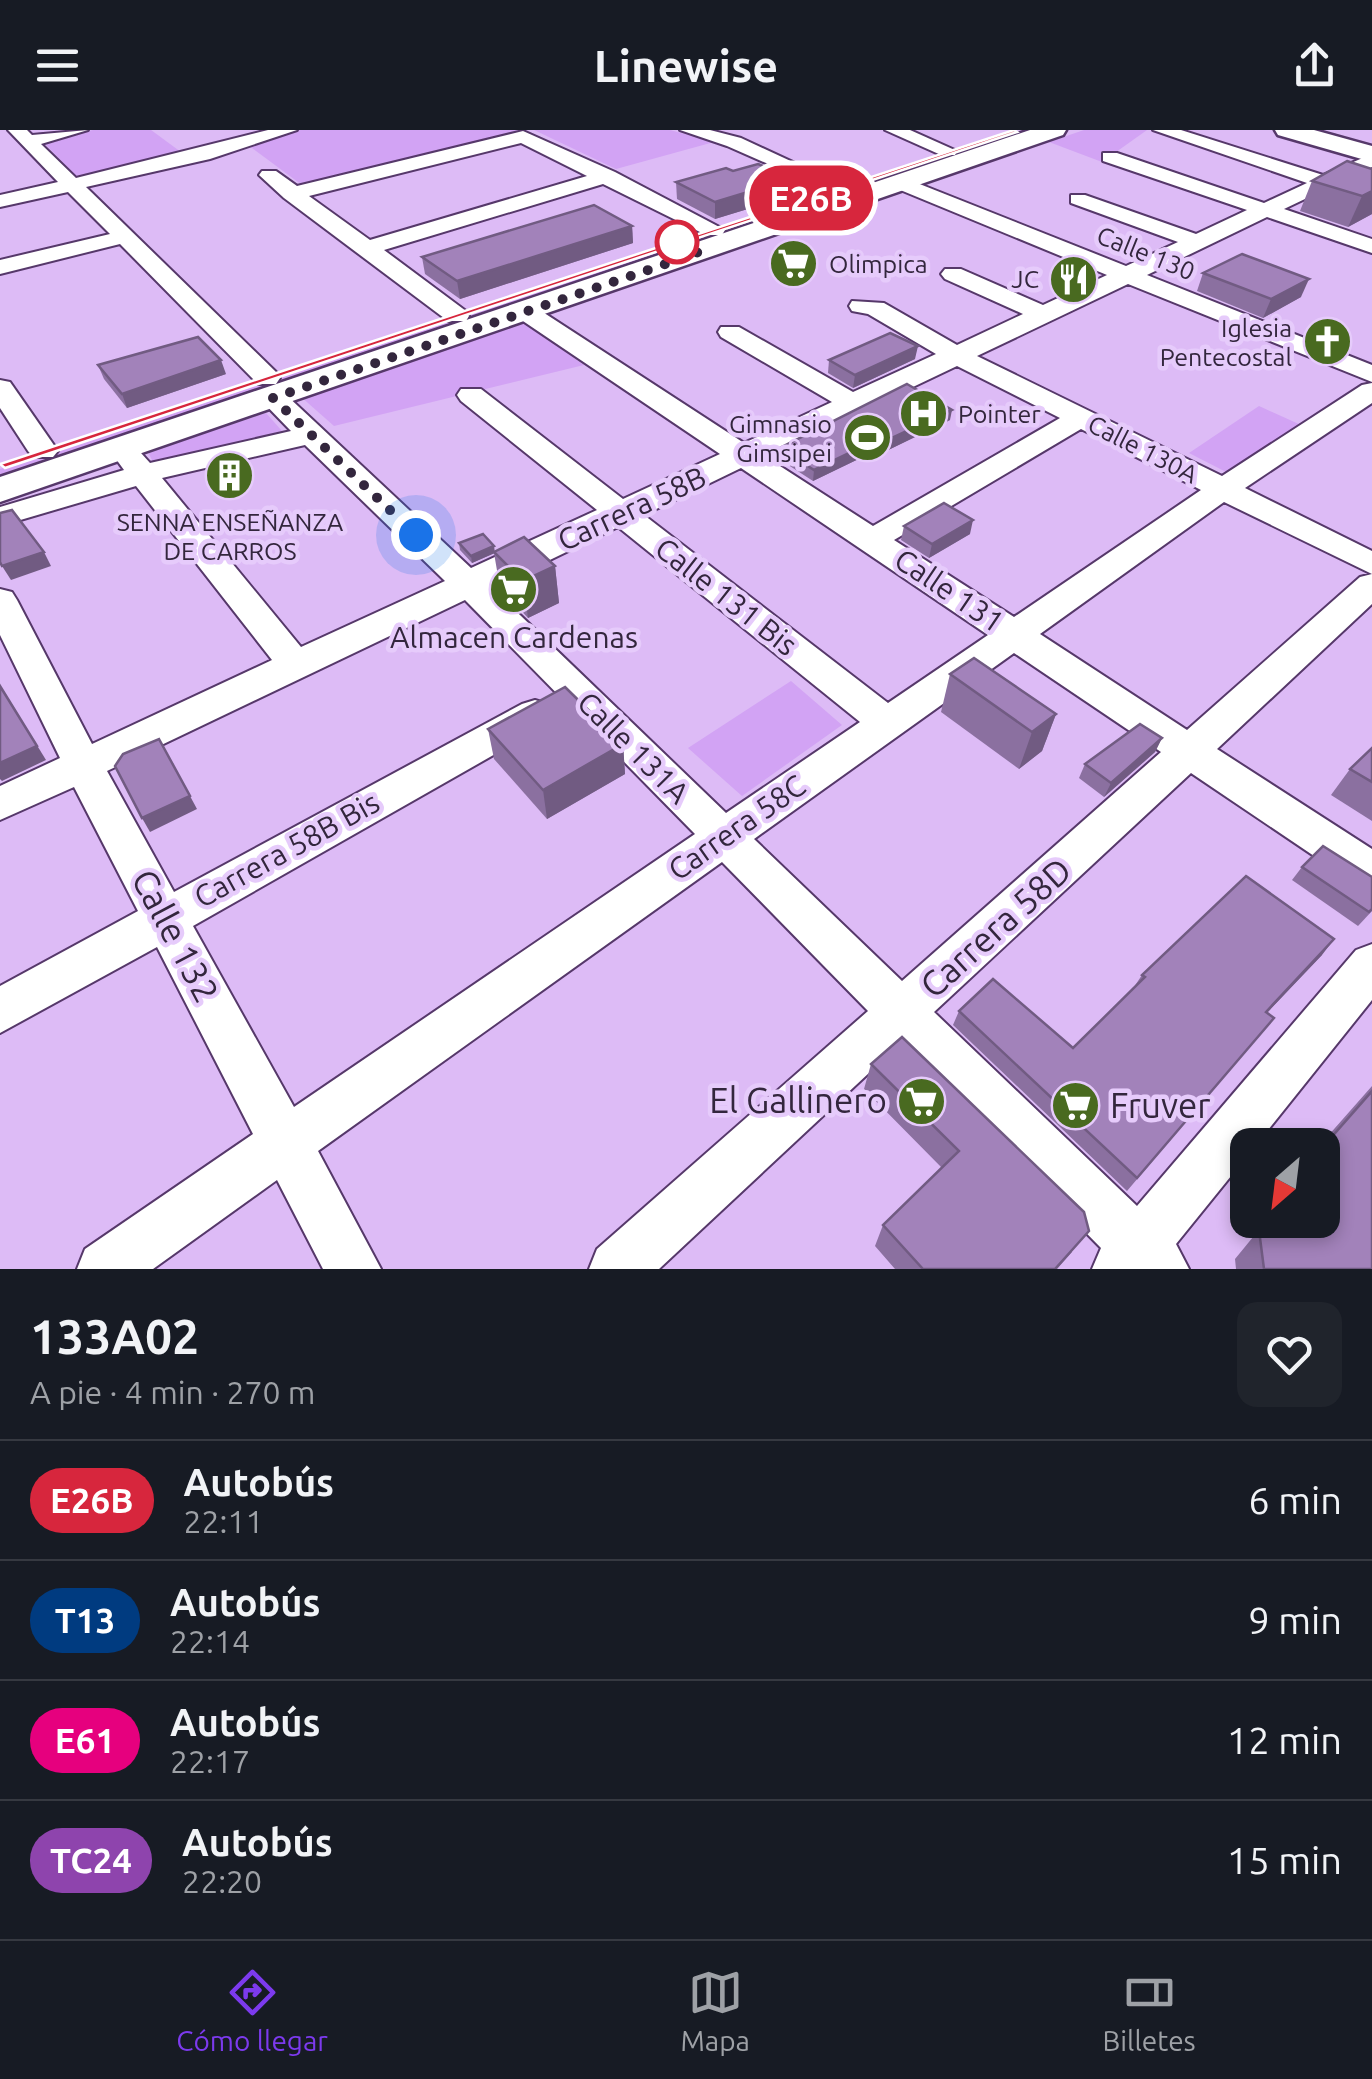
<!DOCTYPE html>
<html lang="es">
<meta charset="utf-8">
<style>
body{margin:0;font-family:Ubuntu,sans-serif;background:#20242c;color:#f1f3f6;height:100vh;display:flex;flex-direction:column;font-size:38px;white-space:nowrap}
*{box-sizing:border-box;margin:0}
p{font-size:32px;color:#9ea1a6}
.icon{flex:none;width:55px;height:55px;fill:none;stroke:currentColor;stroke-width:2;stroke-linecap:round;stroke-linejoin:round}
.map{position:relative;height:1139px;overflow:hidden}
.side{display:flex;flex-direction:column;background:#171b24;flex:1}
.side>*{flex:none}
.badge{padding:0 20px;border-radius:32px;font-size:35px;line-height:65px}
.needle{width:65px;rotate:208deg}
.controls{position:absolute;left:1230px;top:998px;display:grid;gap:20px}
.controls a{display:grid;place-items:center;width:110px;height:110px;border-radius:20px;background:#171b24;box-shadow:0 5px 15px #0003;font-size:50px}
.you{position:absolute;width:50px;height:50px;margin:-25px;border:8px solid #fff;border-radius:50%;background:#1a73e8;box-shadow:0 0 0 15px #1a73e833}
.map>.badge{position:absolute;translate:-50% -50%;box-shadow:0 0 0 5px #fff}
.round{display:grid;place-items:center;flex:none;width:105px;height:105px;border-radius:20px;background:#20242c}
.head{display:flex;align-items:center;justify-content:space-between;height:170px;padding:0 30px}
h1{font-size:48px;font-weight:600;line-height:75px}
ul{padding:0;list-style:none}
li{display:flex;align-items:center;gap:30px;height:120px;padding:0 30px;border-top:2px solid #363941}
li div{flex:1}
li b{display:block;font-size:38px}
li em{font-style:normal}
li .badge{min-width:110px;font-weight:700;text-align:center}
header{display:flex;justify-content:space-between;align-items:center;height:130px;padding:0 30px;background:#171b24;font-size:45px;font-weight:600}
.tabs{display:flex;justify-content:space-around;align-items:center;height:140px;border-top:2px solid #363941;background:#171b24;font-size:28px;color:#9ea1a6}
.tabs a{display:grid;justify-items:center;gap:5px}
.tabs .active{color:#7c3aed}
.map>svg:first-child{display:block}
.green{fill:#d2a3f4}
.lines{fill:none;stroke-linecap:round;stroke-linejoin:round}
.minor-casing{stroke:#56386a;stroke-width:4}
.major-casing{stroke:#56386a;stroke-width:5}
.minor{fill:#fff;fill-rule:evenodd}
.major{fill:#fff;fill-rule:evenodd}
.wall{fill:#8b70a0}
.shaded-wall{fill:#715b82}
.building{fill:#a282ba;stroke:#715b82;stroke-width:2.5}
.line{fill:#d7263d;stroke:#fff;stroke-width:2.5}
.walk{stroke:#33263d;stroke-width:10;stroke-dasharray:0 18}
.stop-dot{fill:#fff;stroke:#d7263d;stroke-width:5}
.labels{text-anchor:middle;stroke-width:9;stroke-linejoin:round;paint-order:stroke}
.far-street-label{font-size:25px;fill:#33263d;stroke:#e6cbfb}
.far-poi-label{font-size:25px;fill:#33263d;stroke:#e6cbfb;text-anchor:end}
.street-label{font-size:30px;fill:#33263d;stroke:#e6cbfb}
.poi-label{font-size:30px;fill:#33263d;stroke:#e6cbfb}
.near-street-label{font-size:35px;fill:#33263d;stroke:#e6cbfb}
.near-poi-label{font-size:35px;fill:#33263d;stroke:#e6cbfb;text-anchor:end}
</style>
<header><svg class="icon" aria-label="menu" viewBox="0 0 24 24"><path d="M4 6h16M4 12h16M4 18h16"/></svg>Linewise<svg class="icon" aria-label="share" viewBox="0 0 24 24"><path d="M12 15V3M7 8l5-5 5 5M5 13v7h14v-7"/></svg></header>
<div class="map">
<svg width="1372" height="1139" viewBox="0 0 1372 1139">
<rect width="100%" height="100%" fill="#ddbbf6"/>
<g class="green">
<path d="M 93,0 L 151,0 L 185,25 L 79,49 L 42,11 Z"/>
<path d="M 287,0 L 528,0 L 302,55 L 248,15 Z"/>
<path d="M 534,0 L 670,0 L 714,12 L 616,39 Z"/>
<path d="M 1025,0 L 1038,0 L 0,351 L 0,339 Z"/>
<path d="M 1084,0 L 1147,0 L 1102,32 L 1049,12 Z"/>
<path d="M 523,192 L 584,235 L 334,296 L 300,266 Z"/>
<path d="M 1259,276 L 1301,295 L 1230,344 L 1189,323 Z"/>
<path d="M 266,283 L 282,301 L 154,334 L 148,322 Z"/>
<path d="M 791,551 L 842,595 L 742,666 L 688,618 Z"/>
</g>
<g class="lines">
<defs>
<g id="minor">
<path d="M 8,0 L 27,0 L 32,5 L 88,0 L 41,14 L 76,48 L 268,0 L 297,0 L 210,29 L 86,57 L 276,242 L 280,248 L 276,254 L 258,254 L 120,114 L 0,144 L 0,130 L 110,104 L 68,62 L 0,77 L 0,65 L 58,52 Z"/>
<path d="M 680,0 L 710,0 L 741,8 L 849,58 L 839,64 L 832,62 L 727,16 Z"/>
<path d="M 885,0 L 910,0 L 957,21 L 955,25 L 941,25 Z"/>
<path d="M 1153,0 L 1181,0 L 1323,45 L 1372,24 L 1372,37 L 1284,79 L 1372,109 L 1372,123 L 1267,87 L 1147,145 L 1372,235 L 1372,252 L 1128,154 L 977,226 L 1222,346 L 1362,255 L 1372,253 L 1372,273 L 1245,358 L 1372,421 L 1372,474 L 1217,619 L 1372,719 L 1372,760 L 1357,755 L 1191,643 L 934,882 L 1137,1076 L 1356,820 L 1372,814 L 1372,870 L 1256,1015 L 1248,1015 L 1248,1025 L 1176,1114 L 1189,1139 L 1092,1139 L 1101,1118 L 900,914 L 659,1139 L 589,1139 L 597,1119 L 868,881 L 722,732 L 318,1021 L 381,1139 L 323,1139 L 277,1050 L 153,1139 L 77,1139 L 85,1119 L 253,1004 L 157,817 L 0,903 L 0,856 L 138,781 L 74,657 L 0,690 L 0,656 L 60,628 L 0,505 L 0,459 L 12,462 L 17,470 L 92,614 L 272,530 L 136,356 L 0,396 L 0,377 L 124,340 L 116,329 L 121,323 L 141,323 L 150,333 L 291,301 L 259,268 L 273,260 L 283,262 L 471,438 L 597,380 L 461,271 L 457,265 L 461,259 L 481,259 L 623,369 L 720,324 L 517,187 L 514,182 L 517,177 L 535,177 L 744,313 L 832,272 L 721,207 L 718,202 L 721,197 L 739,197 L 853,262 L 936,224 L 868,184 L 852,181 L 849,176 L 852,171 L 884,173 L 957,215 L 1023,184 L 945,149 L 941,144 L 945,139 L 961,139 L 1043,175 L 1107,145 L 893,57 L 893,49 L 907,49 L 1126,136 L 1178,112 L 1071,73 L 1071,65 L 1085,65 L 1196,104 L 1247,80 L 1103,31 L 1103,23 L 1117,23 L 1264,73 L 1307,53 ZM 957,236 L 1060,288 L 873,396 L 766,327 ZM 1081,299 L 1201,360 L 1014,487 L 894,410 ZM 305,315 L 445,451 L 301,517 L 162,348 ZM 741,338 L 988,505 L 888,573 L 644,385 ZM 1224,372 L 1372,444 L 1360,447 L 1187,600 L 1040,504 ZM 618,397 L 860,592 L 726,683 L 492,458 ZM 465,470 L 695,704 L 294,977 L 193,796 L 548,594 L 554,584 L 548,574 L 535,570 L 522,574 L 174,762 L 107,641 ZM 1014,523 L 1161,622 L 902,851 L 754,709 Z"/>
<path d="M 523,1 L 615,42 L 725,100 L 722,105 L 706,105 L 603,54 L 384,120 L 466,181 L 469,186 L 466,191 L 448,191 L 284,68 L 259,45 L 262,41 L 276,41 L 297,56 ZM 521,13 L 587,46 L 370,110 L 309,66 Z"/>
<path d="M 0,250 L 10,252 L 58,321 L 53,327 L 33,327 L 28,321 L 0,278 Z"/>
</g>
<g id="major">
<path d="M 1030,0 L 1066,0 L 1063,5 L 0,372 L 0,347 Z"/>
<path d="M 1275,0 L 1314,0 L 1372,16 L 1372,32 L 1278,5 Z"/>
</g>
</defs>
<use href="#minor" class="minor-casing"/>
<use href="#major" class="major-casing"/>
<use href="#minor" class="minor"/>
<use href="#major" class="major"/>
</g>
<g class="wall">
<path d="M 1372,39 L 1372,84 L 1348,97 L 1300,81 L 1312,51 Z"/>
<path d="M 733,41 L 794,48 L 793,65 L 715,89 L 677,69 L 676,52 Z"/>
<path d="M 632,96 L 633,113 L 460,169 L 425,144 L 422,127 Z"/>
<path d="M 1203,143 L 1301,167 L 1263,188 L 1197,161 Z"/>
<path d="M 915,229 L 853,258 L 828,243 L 829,230 Z"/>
<path d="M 98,235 L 226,244 L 127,278 L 104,249 Z"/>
<path d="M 950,290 L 878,325 L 873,322 L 813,351 L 779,329 L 780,318 Z"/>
<path d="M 904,396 L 970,404 L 929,428 L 901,410 Z"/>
<path d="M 459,413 L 555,436 L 559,473 L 528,488 L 500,458 L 494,423 L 472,433 L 460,420 Z"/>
<path d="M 950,544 L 1056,584 L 1042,621 L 1019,639 L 941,582 Z"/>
<path d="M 488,599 L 623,614 L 625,644 L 547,689 L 494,629 Z"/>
<path d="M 1162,608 L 1155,622 L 1104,667 L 1079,648 L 1085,634 Z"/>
<path d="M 1372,618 L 1372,691 L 1331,665 L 1350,639 Z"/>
<path d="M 1302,737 L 1366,745 L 1372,747 L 1372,781 L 1358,796 L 1292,750 Z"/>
<path d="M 1322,825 L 1267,883 L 1274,888 L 1127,1061 L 953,895 L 959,881 L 1073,918 L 1134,857 L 1142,845 Z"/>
<path d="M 871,934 L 1072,1122 L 1057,1139 L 895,1139 L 875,1116 L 883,1095 L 942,1038 L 864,959 Z"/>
<path d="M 1372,956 L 1372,1139 L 1236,1139 L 1235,1129 L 1267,1090 L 1322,1090 L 1322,1015 L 1320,1015 Z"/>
</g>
<g class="shaded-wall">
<path d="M 794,48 L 793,65 L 715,89 L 715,72 Z"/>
<path d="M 1372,61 L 1372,84 L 1348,97 L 1362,66 Z"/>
<path d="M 632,96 L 633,113 L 460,169 L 457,151 Z"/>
<path d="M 1309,149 L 1301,167 L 1263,188 L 1271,169 Z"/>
<path d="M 918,216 L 915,229 L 853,258 L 855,245 Z"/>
<path d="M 221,230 L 226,244 L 127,278 L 122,264 Z"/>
<path d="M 952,280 L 950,290 L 878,325 L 879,314 Z"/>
<path d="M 874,311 L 873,322 L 813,351 L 814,340 Z"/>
<path d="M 973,390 L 970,404 L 929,428 L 932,414 Z"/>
<path d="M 494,416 L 495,423 L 472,433 L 471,426 Z"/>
<path d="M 44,422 L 51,436 L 11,450 L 2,436 Z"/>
<path d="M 555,436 L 559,473 L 528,488 L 523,451 Z"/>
<path d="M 0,555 L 46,630 L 2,651 L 0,649 Z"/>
<path d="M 1056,584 L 1042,621 L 1019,639 L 1032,602 Z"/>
<path d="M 1162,608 L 1155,622 L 1104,667 L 1111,653 Z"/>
<path d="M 623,614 L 625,644 L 547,689 L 543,660 Z"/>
<path d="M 190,666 L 197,679 L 150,702 L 142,688 Z"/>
<path d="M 1334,809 L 1322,825 L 1254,896 L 1266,882 Z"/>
</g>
<g class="building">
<path d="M 1347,31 L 1372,39 L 1372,61 L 1362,66 L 1312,51 Z"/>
<path d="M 758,34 L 794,48 L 715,72 L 676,52 L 726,38 L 733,41 Z"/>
<path d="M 594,75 L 632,96 L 457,151 L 422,127 Z"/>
<path d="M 1242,124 L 1309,149 L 1271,169 L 1203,143 Z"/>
<path d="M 890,203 L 918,216 L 855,245 L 829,230 Z"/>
<path d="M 198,207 L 221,230 L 122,264 L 98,235 Z"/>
<path d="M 907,254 L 952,280 L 879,314 L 874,311 L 814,340 L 780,318 Z"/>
<path d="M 944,373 L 973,390 L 932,414 L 904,396 Z"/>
<path d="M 12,380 L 44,422 L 2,436 L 0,432 L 0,383 Z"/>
<path d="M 483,404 L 494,416 L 471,426 L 459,413 Z"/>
<path d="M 524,407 L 555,436 L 523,451 L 494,422 Z"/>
<path d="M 974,528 L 1056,584 L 1032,602 L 950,544 Z"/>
<path d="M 0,556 L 37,616 L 0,633 Z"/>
<path d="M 565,557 L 623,614 L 543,660 L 488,599 Z"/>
<path d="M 1140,594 L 1162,608 L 1111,653 L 1085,634 Z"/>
<path d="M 159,609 L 190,666 L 142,688 L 115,636 L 123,624 Z"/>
<path d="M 1372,618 L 1372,652 L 1350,639 Z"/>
<path d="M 1323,716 L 1372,747 L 1372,779 L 1369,782 L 1302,737 Z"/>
<path d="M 1246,746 L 1334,809 L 1266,882 L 1274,888 L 1137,1048 L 959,881 L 993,849 L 1073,918 L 1145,847 L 1142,845 Z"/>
<path d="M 902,907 L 1084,1082 L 1089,1101 L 1055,1139 L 923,1139 L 883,1095 L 959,1021 L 871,934 Z"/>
<path d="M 1372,961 L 1372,1139 L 1264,1139 L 1260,1108 L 1274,1090 L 1322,1090 L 1322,1018 Z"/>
</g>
<path class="line" d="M 1014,0 L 1017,2 L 5,338 L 0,334 Z"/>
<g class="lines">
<path class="walk" d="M 416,405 L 273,268 L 698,123 L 677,112"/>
</g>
<defs>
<symbol id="supermarket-disc" viewBox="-11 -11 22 22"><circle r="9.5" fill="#496a20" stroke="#e6cbfb"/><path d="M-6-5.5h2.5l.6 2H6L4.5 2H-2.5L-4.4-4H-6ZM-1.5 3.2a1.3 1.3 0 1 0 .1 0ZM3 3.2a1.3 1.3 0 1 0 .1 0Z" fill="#fff"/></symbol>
<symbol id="restaurant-disc" viewBox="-11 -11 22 22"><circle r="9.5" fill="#496a20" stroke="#e6cbfb"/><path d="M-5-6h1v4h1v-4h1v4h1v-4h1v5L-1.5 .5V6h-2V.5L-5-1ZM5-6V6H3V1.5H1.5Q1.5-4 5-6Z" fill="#fff"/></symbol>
<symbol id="church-disc" viewBox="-11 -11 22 22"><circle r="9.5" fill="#496a20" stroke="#e6cbfb"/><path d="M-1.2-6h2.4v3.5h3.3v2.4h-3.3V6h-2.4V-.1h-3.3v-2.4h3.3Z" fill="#fff"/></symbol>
<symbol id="hospital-disc" viewBox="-11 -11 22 22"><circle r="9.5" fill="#496a20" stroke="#e6cbfb"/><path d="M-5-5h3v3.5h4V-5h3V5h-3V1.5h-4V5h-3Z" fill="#fff"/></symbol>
<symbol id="stadium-disc" viewBox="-11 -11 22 22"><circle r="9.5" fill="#496a20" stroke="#e6cbfb"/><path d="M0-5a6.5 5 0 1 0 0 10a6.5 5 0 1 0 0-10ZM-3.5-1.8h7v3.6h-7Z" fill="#fff"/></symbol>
<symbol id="building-disc" viewBox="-11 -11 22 22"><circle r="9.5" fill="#496a20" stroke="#e6cbfb"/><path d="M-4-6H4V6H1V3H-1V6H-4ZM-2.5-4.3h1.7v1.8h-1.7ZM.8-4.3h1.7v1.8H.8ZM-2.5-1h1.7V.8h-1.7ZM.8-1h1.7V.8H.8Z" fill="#fff"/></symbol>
</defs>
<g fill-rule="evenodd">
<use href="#supermarket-disc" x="766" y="106" width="55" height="55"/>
<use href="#restaurant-disc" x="1046" y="122" width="55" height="55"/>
<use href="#church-disc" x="1300" y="184" width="55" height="55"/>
<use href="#hospital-disc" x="896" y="256" width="55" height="55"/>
<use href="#stadium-disc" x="840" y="280" width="55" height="55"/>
<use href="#building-disc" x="202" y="318" width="55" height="55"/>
<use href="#supermarket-disc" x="486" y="432" width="55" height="55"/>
<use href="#supermarket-disc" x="894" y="944" width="55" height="55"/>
<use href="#supermarket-disc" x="1048" y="948" width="55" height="55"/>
</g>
<circle class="stop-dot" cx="677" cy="112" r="20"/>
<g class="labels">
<g class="far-street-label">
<text transform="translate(1146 123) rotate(22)" y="9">Calle 130</text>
<text transform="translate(1143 319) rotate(27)" y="9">Calle 130A</text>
</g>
<g class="far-poi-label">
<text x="829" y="143" text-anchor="start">Olimpica</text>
<text x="1039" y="158">JC</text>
<text x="1292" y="207">Iglesia<tspan x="1292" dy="29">Pentecostal</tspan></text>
<text x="958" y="293" text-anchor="start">Pointer</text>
<text x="832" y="303">Gimnasio<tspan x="832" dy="29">Gimsipei</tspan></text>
<text x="230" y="401" text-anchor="middle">SENNA ENSEÑANZA<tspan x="230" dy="29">DE CARROS</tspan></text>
</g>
<g class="street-label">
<text transform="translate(632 379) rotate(-25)" y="10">Carrera 58B</text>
<text transform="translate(949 461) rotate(34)" y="10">Calle 131</text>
<text transform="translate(726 467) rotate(38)" y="10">Calle 131 Bis</text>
<text transform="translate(633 618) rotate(45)" y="10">Calle 131A</text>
<text transform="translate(737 698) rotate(-35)" y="10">Carrera 58C</text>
<text transform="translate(287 720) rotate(-29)" y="10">Carrera 58B Bis</text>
</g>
<g class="poi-label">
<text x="514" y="518">Almacen Cardenas</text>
</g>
<g class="near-street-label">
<text transform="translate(996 798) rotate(-42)" y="12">Carrera 58D</text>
<text transform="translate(175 806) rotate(62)" y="12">Calle 132</text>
</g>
<g class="near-poi-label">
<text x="887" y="983">El Gallinero</text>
<text x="1110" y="988" text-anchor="start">Fruver</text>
</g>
</g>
</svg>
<div class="controls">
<a><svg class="needle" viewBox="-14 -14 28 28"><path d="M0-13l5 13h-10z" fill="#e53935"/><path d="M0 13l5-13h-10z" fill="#9ea1a6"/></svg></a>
</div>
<div class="you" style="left:416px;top:405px"></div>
<b class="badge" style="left:811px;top:68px;background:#d7263d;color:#fff">E26B</b>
</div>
<section class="side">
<div class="head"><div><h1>133A02</h1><p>A pie · 4 min · 270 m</p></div><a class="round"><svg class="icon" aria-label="heart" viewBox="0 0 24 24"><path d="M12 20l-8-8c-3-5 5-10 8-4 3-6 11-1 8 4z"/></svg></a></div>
<ul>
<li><span class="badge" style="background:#d7263d;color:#fff">E26B</span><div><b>Autobús</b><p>22:11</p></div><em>6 min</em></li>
<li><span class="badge" style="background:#003b80;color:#fff">T13</span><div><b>Autobús</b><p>22:14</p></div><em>9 min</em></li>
<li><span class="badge" style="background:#e6007e;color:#fff">E61</span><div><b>Autobús</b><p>22:17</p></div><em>12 min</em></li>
<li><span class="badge" style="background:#8e44ad;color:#fff">TC24</span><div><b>Autobús</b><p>22:20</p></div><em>15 min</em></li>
</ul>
</section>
<nav class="tabs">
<a class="active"><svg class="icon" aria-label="directions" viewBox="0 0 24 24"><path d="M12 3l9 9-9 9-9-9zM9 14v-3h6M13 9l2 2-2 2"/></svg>Cómo llegar</a>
<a><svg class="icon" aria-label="map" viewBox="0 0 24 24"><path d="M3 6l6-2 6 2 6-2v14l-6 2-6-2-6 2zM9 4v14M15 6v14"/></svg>Mapa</a>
<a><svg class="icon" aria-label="tickets" viewBox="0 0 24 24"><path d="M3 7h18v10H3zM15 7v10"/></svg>Billetes</a>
</nav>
